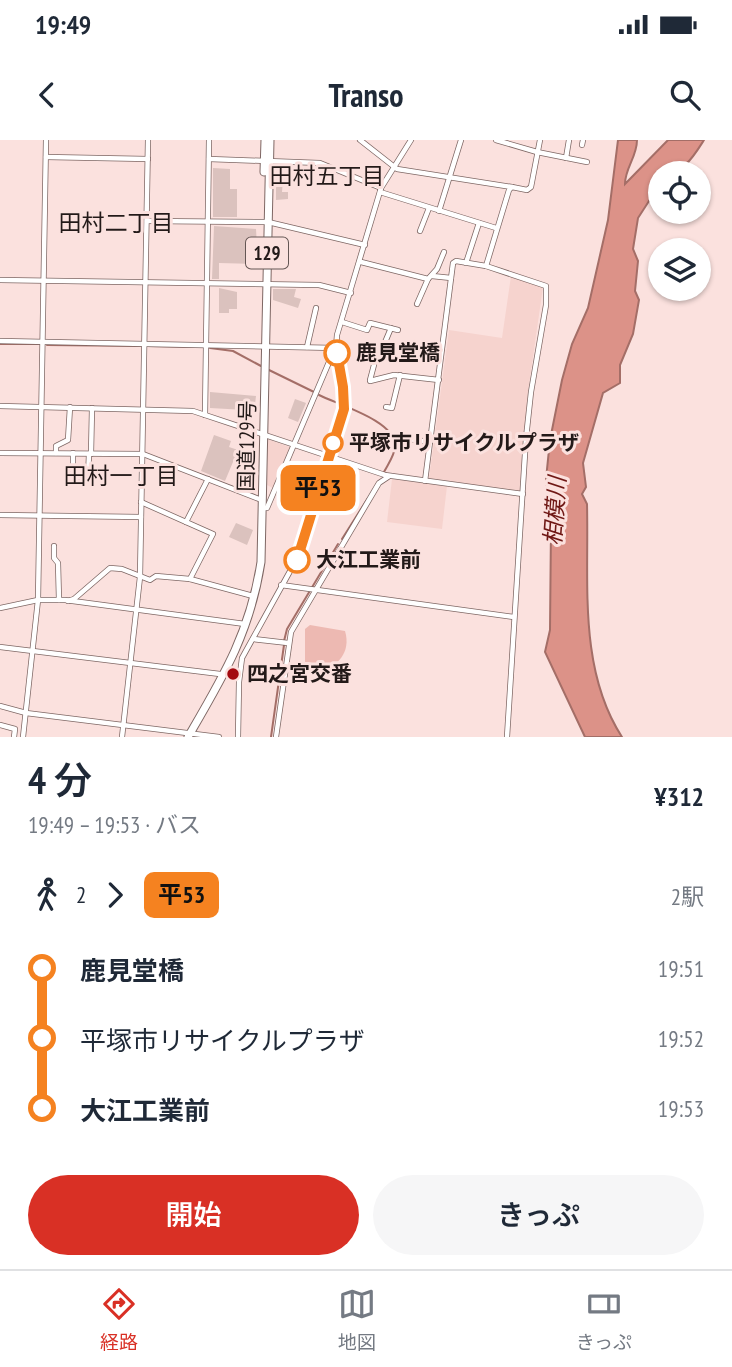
<!DOCTYPE html>
<html lang="ja">
<meta charset="utf-8">
<style>
body{margin:0;font-family:"PT Sans Narrow","Noto Sans JP",sans-serif;background:#f6f6f7;color:#1f2937;height:100vh;display:flex;flex-direction:column;font-size:26px;white-space:nowrap}
*{box-sizing:border-box;margin:0}
p{font-size:23px;color:#747a83}
.icon{flex:none;width:38px;height:38px;fill:none;stroke:currentColor;stroke-width:2;stroke-linecap:round;stroke-linejoin:round}
.map{position:relative;height:597px;overflow:hidden}
.side{display:flex;flex-direction:column;background:#fff;flex:1}
.side>*{flex:none}
.badge{padding:0 14px;border-radius:10px;font-size:24px;line-height:46px}
.fabs{position:absolute;left:648px;top:21px;display:grid;gap:14px}
.fabs a{display:grid;place-items:center;width:63px;height:63px;border-radius:50%;background:#fff;box-shadow:0 2px 5px #0004;font-size:35px}
.map>.badge{position:absolute;translate:-50% -50%;box-shadow:0 0 0 4px #fff}
.legs{display:flex;align-items:center;gap:10px;height:77px;padding:0 28px;font-size:23px}
.legs p{margin-inline-start:auto}
.head{display:flex;align-items:center;justify-content:space-between;height:119px;padding:0 28px}
h1{font-size:38px;font-weight:600;line-height:52px}
.cta{display:flex;gap:14px;margin-top:auto;padding:14px 28px}
.cta a{flex:1;height:80px;border-radius:42px;background:#d93025;color:#fff;font-size:28px;font-weight:600;line-height:80px;text-align:center}
.cta a+a{background:#f6f6f7;color:#1f2937}
ul{padding:0 28px;list-style:none}
li{display:flex;align-items:center;gap:24px;height:70px;font-size:26px}
li i{display:grid;place-items:center;width:10px;height:100%;margin:0 9px;background:currentColor}
li i::after{content:'';width:18px;height:18px;margin:-9px;border:5px solid;border-radius:50%;background:#fff}
li p{margin-inline-start:auto}
li:first-child i{background:linear-gradient(#0000 50%,currentColor 0)}
li:last-child i{background:linear-gradient(currentColor 50%,#0000 0)}
.status{display:flex;justify-content:space-between;align-items:center;height:49px;padding:0 35px;background:#fff;direction:ltr}
.status svg{height:19px;fill:currentColor}
header{display:flex;justify-content:space-between;align-items:center;height:91px;padding:0 28px;background:#fff;font-size:32px;font-weight:600}
.menu{display:flex;justify-content:space-around;align-items:center;height:98px;border-top:2px solid #e0e1e3;background:#fff;font-size:19px;color:#747a83}
.menu a{display:grid;justify-items:center;gap:4px}
.menu .selected{color:#d93025}
.map>svg:first-child{display:block}
.built{fill:#f6d3ce}
.green{fill:#edb9b2}
.water{fill:#dc9288;stroke:#a46e67;stroke-width:2}
.lines{fill:none;stroke-linecap:round;stroke-linejoin:round}
.stream{stroke:#a46e67;stroke-width:2}
.building{fill:#dbc2be}
.minor-casing{stroke:#7e6764;stroke-width:6}
.highway-casing{stroke:#7e6764;stroke-width:9}
.minor{stroke:#fff;stroke-width:4.5}
.highway{stroke:#fff;stroke-width:7}
.line-1-casing{stroke:#fff;stroke-width:16}
.line-1{stroke:#f58220;stroke-width:10}
.stop-1-dot{fill:#fff;stroke:#f58220;stroke-width:3.5}
.poi-dot{fill:#a30b11;stroke:#fbe1de;stroke-width:2.5}
.labels{text-anchor:middle;stroke-width:6;stroke-linejoin:round;paint-order:stroke}
.shield{fill:#fbe1de;stroke:#645654;stroke-width:2}
.shield-label{font-size:19px;font-weight:bold;fill:#231a19}
.stop-label{font-size:21px;font-weight:bold;fill:#231a19;stroke:#fbe1de;text-anchor:start}
.street-label{font-size:21px;fill:#231a19;stroke:#fbe1de}
.poi-label{font-size:21px;font-weight:bold;fill:#231a19;stroke:#fbe1de;text-anchor:start}
.neighbourhood-label{font-size:23px;fill:#231a19;stroke:#fbe1de}
.water-label{font-size:23px;font-style:italic;fill:#6f1714;stroke:#fbe1de}
</style>
<div class="status"><b>19:49</b><svg viewBox="0 0 49 12"><path d="M0 12V9h3v3zM5 12V6h3v6zM10 12V3h3v9zM15 12V0h3v12zM26 1h20v11H26zM47 4h2v5h-2z"/></svg></div>
<header><svg class="icon" aria-label="back" viewBox="0 0 24 24"><path d="M15 5l-7 7 7 7"/></svg>Transo<svg class="icon" aria-label="search" viewBox="0 0 24 24"><circle cx="10" cy="10" r="6"/><path d="M15 15l6 6"/></svg></header>
<div class="map">
<svg width="732" height="597" viewBox="0 0 732 597">
<rect width="100%" height="100%" fill="#fbe1de"/>
<g class="built">
<path d="M 511,136 L 543,147 L 528,252 L 520,352 L 429,338 L 449,190 L 502,198 Z"/>
<path d="M 268,299 L 292,308 L 273,348 L 267,345 Z"/>
<path d="M 392,339 L 447,346 L 442,389 L 387,382 Z"/>
</g>
<path class="green" d="M 310,485 L 345,491 C 353,517 329,537 305,525 L 305,489 Z"/>
<path class="water" d="M 618,0 L 637,0 C 637,17 625,28 625,44 L 668,0 L 704,0 C 692,19 684,33 660,33 L 660,44 L 638,78 L 633,109 L 638,121 L 635,151 L 639,160 L 633,194 L 620,225 L 620,243 L 603,253 L 583,323 L 586,347 L 582,354 L 587,364 C 589,442 578,529 622,597 L 585,597 L 545,512 L 550,490 L 551,386 L 546,339 L 550,300 L 562,240 L 572,204 L 588,168 L 608,80 Z"/>
<g class="lines">
<g class="stream">
<path d="M 0,204 L 40,204"/>
<path d="M 47,205 L 143,206"/>
<path d="M 148,206 L 203,207"/>
<path d="M 210,208 L 233,211 L 261,226"/>
<path d="M 269,230 L 314,252"/>
<path d="M 319,255 C 339,265 396,281 395,306 C 395,315 388,324 384,332"/>
<path d="M 342,399 L 368,358"/>
<path d="M 284,501 L 287,489 L 338,404"/>
<path d="M 271,597 L 284,505"/>
</g>
</g>
<g class="building">
<path d="M 276,26 L 284,27 L 282,52 L 288,52 L 288,59 L 276,60 Z"/>
<path d="M 213,28 L 230,29 L 230,49 L 237,49 L 237,77 L 213,77 Z"/>
<path d="M 214,86 L 256,89 L 258,124 L 219,123 L 219,139 L 212,139 Z"/>
<path d="M 219,148 L 237,152 L 237,169 L 229,169 L 229,173 L 219,173 Z"/>
<path d="M 273,149 L 296,149 L 294,157 L 301,159 L 298,168 L 273,160 Z"/>
<path d="M 210,252 L 256,256 L 255,264 L 245,263 L 245,270 L 210,268 Z"/>
<path d="M 295,259 L 306,263 L 298,282 L 288,278 Z"/>
<path d="M 214,295 L 231,301 L 229,307 L 238,310 L 225,341 L 201,331 Z"/>
<path d="M 236,383 L 253,390 L 247,405 L 229,397 Z"/>
</g>
<g class="lines">
<defs>
<g id="minor">
<path d="M 360,0 L 397,29 L 512,47"/>
<path d="M 496,0 L 537,12 L 587,22"/>
<path d="M 582,5 L 583,0"/>
<path d="M 46,17 L 148,19"/>
<path d="M 566,18 L 569,0"/>
<path d="M 209,19 L 320,23 L 381,48"/>
<path d="M 380,52 L 496,88"/>
<path d="M 439,71 L 461,0"/>
<path d="M 147,81 L 268,82 L 365,105"/>
<path d="M 420,91 L 429,68"/>
<path d="M 361,122 L 428,139 L 437,129 L 444,112"/>
<path d="M 466,123 L 479,83"/>
<path d="M 486,126 L 509,50 L 512,47 L 527,50 L 531,47 L 540,0"/>
<path d="M 432,136 L 451,138"/>
<path d="M 0,140 L 319,145 L 351,153"/>
<path d="M 417,164 L 428,139"/>
<path d="M 342,182 L 367,190 L 370,183 L 398,190"/>
<path d="M 0,201 L 336,208"/>
<path d="M 307,207 L 316,168"/>
<path d="M 383,207 L 391,188"/>
<path d="M 370,240 L 379,206 L 394,212"/>
<path d="M 370,241 L 394,235 L 439,240"/>
<path d="M 0,266 L 193,271 L 385,335 L 523,354"/>
<path d="M 386,267 L 392,268 L 400,235"/>
<path d="M 205,275 L 209,0"/>
<path d="M 401,298 L 430,302"/>
<path d="M 0,313 L 143,314 L 259,359"/>
<path d="M 56,313 L 56,306 L 68,300 L 70,267"/>
<path d="M 73,313 L 73,337 L 88,337 L 89,314"/>
<path d="M 91,314 L 92,268"/>
<path d="M 425,341 L 453,123 L 456,121 L 486,126 L 546,146 L 546,165 L 531,252 L 526,298 L 507,597"/>
<path d="M 263,368 L 267,368 L 335,208"/>
<path d="M 0,375 L 141,377"/>
<path d="M 186,382 L 208,339"/>
<path d="M 54,406 L 54,418 L 58,423 L 59,460"/>
<path d="M 190,439 L 253,456"/>
<path d="M 281,445 L 514,477"/>
<path d="M 68,461 L 74,459 L 110,428 L 122,429 L 150,440 L 156,436 L 190,439 L 213,394 L 141,362"/>
<path d="M 0,468 L 38,460 L 65,460 L 245,484"/>
<path d="M 253,499 L 288,503"/>
<path d="M 0,507 L 220,534"/>
<path d="M 0,566 L 26,573 L 219,597"/>
<path d="M 0,585 L 15,589 L 14,597"/>
<path d="M 23,597 L 38,460 L 46,0"/>
<path d="M 122,597 L 140,437 L 148,0"/>
<path d="M 238,597 L 239,542 L 242,518 L 299,415 L 311,368 L 343,274 L 344,259 L 336,208 L 337,195 L 381,48 L 411,0"/>
<path d="M 276,597 L 291,492 L 379,343 L 388,337"/>
</g>
<g id="highway">
<path d="M 264,32 L 265,0"/>
<path d="M 188,597 C 223,537 250,493 261,422 L 270,0"/>
</g>
</defs>
<use href="#minor" class="minor-casing"/>
<use href="#highway" class="highway-casing"/>
<use href="#minor" class="minor"/>
<use href="#highway" class="highway"/>
</g>
<g class="lines">
<defs>
<path id="line-1" d="M 297,420 L 344,269 L 343,247 L 337,213"/>
</defs>
<use href="#line-1" class="line-1-casing"/>
<use href="#line-1" class="line-1"/>
</g>
<g class="stop-1-dot">
<circle cx="337" cy="213" r="12"/>
<circle cx="333" cy="303" r="9"/>
<circle cx="297" cy="420" r="12"/>
</g>
<circle class="poi-dot" cx="233" cy="534" r="7"/>
<g class="labels">
<rect class="shield" x="246" y="97.5" width="42" height="31" rx="5"/>
<g class="shield-label">
<text x="267" y="120">129</text>
</g>
<g class="stop-label">
<text x="356" y="220">鹿見堂橋</text>
<text x="349" y="310">平塚市リサイクルプラザ</text>
<text x="316" y="427">大江工業前</text>
</g>
<g class="street-label">
<text transform="translate(247 306) rotate(-89)" y="7">国道129号</text>
</g>
<g class="poi-label">
<text x="247" y="541">四之宮交番</text>
</g>
<g class="neighbourhood-label">
<text x="327" y="44">田村五丁目</text>
<text x="116" y="91">田村二丁目</text>
<text x="121" y="344">田村一丁目</text>
</g>
<g class="water-label">
<text transform="translate(555 371) rotate(-86)" y="8">相模川</text>
</g>
</g>
</svg>
<div class="fabs">
<a><svg class="icon" aria-label="locate" viewBox="0 0 24 24"><circle cx="12" cy="12" r="6"/><path d="M12 2v4M12 18v4M2 12h4M18 12h4"/></svg></a>
<a><svg class="icon" aria-label="layers" viewBox="0 0 24 24"><path d="M12 4l9 5-9 5-9-5zM3 14l9 5 9-5"/></svg></a>
</div>
<b class="badge" style="left:318px;top:348px;background:#f58220;color:#111">平53</b>
</div>
<section class="side">
<div class="head"><div><h1>4 分</h1><p>19:49 – 19:53 · バス</p></div><b>¥312</b></div>
<div class="legs"><svg class="icon" aria-label="walk" viewBox="0 0 24 24"><circle cx="13" cy="4" r="2"/><path d="M13 8l-2 6 4 7M11 14l-3 7M7 12l3-4h3l4 4"/></svg>2<svg class="icon" aria-label="forward" viewBox="0 0 24 24"><path d="M9 5l7 7-7 7"/></svg><b class="badge" style="background:#f58220;color:#111">平53</b><p>2駅</p></div>
<ul>
<li><i style="color:#f58220"></i><b>鹿見堂橋</b><p>19:51</p></li>
<li><i style="color:#f58220"></i><span>平塚市リサイクルプラザ</span><p>19:52</p></li>
<li><i style="color:#f58220"></i><b>大江工業前</b><p>19:53</p></li>
</ul>
<div class="cta"><a>開始</a><a>きっぷ</a></div>
</section>
<nav class="menu">
<a class="selected"><svg class="icon" aria-label="directions" viewBox="0 0 24 24"><path d="M12 3l9 9-9 9-9-9zM9 14v-3h6M13 9l2 2-2 2"/></svg>経路</a>
<a><svg class="icon" aria-label="map" viewBox="0 0 24 24"><path d="M3 6l6-2 6 2 6-2v14l-6 2-6-2-6 2zM9 4v14M15 6v14"/></svg>地図</a>
<a><svg class="icon" aria-label="tickets" viewBox="0 0 24 24"><path d="M3 7h18v10H3zM15 7v10"/></svg>きっぷ</a>
</nav>
